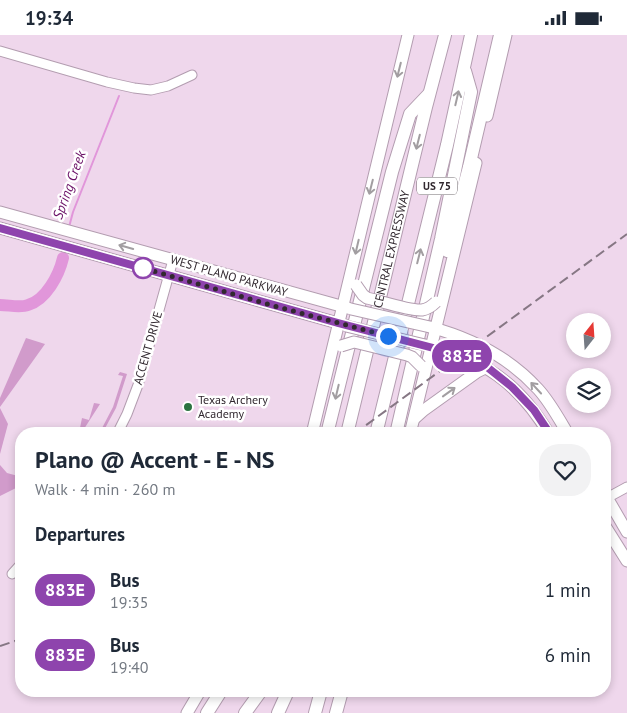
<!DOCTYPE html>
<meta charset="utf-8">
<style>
body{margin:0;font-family:"PT Sans",sans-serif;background:#f2f2f3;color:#1f2937;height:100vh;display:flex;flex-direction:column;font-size:19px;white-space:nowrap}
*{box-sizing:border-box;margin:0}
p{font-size:16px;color:#747a83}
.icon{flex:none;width:28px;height:28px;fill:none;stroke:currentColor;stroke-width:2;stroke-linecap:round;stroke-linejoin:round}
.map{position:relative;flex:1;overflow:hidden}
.details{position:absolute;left:15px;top:392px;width:596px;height:270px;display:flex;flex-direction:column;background:#fff;border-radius:20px;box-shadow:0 2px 8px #0003}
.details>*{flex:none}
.badge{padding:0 10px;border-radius:16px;font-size:18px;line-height:32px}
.needle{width:32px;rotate:17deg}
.fabs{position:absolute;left:566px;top:278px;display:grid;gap:10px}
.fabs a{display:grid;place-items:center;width:45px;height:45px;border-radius:50%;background:#fff;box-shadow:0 2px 8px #0003;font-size:25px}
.you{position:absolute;width:25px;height:25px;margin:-12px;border:4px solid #fff;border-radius:50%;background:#1a73e8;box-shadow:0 0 0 8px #1a73e833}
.map>.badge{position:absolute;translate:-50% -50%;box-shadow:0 0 0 2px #fff}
h2{padding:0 20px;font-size:19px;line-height:45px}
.round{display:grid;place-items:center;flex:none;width:52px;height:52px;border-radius:20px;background:#f2f2f3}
.overview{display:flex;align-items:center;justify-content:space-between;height:85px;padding:0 20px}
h1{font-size:24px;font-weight:700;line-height:38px}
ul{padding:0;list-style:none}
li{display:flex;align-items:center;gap:15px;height:65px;padding:0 20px}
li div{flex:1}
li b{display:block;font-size:19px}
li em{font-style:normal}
li .badge{min-width:55px;font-weight:700;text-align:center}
.status{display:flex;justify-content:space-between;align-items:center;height:35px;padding:0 25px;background:#fff;direction:ltr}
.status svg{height:14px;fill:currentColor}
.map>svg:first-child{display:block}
.green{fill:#d19bcb}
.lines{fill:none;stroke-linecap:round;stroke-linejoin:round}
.stream{stroke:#e196da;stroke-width:2}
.river{stroke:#e196da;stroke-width:12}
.minor-casing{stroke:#b39db0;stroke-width:11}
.major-casing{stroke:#b39db0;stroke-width:13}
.highway-casing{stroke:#b39db0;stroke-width:14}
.minor{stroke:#fff;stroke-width:9}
.major{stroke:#fff;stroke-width:11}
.highway{stroke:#fff;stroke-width:12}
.rail{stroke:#867784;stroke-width:2;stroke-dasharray:10 5;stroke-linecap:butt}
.major-bridge-casing{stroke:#b39db0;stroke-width:13;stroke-linecap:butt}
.major-bridge{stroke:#fff;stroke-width:11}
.oneway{stroke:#a29ea1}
.line-casing{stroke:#fff;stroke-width:11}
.line{stroke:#8e44ad;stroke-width:8}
.walk{stroke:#31282f;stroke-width:5;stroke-dasharray:0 9}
.stop-dot{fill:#fff;stroke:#8e44ad;stroke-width:2.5}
.poi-dot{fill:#2b7340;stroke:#fff;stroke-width:2}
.labels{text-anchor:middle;stroke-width:5;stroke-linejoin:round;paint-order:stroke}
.shield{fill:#fff;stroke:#6f686d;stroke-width:1}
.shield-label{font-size:11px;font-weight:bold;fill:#31282f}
.street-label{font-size:12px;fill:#31282f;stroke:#fff}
.poi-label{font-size:12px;fill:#31282f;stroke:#fff;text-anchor:start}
.water-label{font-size:14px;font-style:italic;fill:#6a0f66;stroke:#fff}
</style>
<div class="status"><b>19:34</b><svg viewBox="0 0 49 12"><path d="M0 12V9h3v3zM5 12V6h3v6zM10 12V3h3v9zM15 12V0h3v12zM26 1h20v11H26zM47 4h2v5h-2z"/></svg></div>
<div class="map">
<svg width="627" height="678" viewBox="0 0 627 678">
<rect width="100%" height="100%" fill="#efd7ec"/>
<g class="green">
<path d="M 26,303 L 45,309 L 0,372 L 0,363 Z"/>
<path d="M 120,337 L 127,339 L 116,373 L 103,397 L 97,396 L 96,392 L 101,395 L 113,372 L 123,341 L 118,340 Z"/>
<path d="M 94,368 L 100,369 L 84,394 L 80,393 L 82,383 L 89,385 Z"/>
<path d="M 0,373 L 8,389 L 0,419 Z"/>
<path d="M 0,430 L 7,438 L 18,441 L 21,446 L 18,452 L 0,461 Z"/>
</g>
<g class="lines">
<g class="stream">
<path d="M 69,192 L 73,177 L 119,61"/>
<path d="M 63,223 L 64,216"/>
</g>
<path class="river" d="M 0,270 C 9,270 20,273 28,270 C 46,265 59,240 63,223"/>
<defs>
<g id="minor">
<path d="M 0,16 L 107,47 L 134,53 L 151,55 L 168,51 L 192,40"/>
<path d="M 117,399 L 127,379 L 138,350 L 173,225"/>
<path d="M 605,464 L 627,452"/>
<path d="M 12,539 L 21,529"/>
</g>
<g id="major">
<path d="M 487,81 L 506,0"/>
<path d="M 0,177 L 348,273"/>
<path d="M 0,193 L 345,290"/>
<path d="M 430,292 C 471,303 509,322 538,354 C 550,367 559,384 568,399"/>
<path d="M 425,310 C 483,324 518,347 549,399"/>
<path d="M 414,384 L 424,375 L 477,337 L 487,332"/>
<path d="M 312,399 L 408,0"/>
<path d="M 410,399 L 476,128"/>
<path d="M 605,459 L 627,497"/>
<path d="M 605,491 L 627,526"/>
<path d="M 187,678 L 200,656"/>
</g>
<g id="highway">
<path d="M 447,216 L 469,132 L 500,0"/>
<path d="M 327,399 L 392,137 L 410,79 L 429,59"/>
<path id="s1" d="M 347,399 L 426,72 L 445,0"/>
<path d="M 376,399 L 447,110 L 471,0"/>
<path d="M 396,399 L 441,204 L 471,57 L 465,36"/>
<path d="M 207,678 L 221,656"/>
<path d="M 245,678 L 261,656"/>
<path d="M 278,678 L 288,656"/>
<path d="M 315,678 L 321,656"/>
<path d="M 336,678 L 342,656"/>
</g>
</defs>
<use href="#minor" class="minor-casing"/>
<use href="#major" class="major-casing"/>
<use href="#highway" class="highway-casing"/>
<use href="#minor" class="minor"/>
<use href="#major" class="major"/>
<use href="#highway" class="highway"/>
<g class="rail">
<path d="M 354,399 L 627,199"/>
<path d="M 0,611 L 21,604"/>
</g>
<defs>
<g id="major-bridge">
<path d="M 356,250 L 363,260 L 367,263 C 381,266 409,276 422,275 C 428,274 432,271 436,267"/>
<path d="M 351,274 L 430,292"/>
<path d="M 346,291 L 425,310"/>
<path d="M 341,311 L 354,307 L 407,320 L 412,322 L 421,331"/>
</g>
</defs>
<use href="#major-bridge" class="major-bridge-casing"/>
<use href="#major-bridge" class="major-bridge"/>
</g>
<defs><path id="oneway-shaft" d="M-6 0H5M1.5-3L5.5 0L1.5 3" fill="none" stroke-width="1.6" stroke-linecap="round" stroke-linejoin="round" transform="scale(1.25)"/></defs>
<g class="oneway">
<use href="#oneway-shaft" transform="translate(399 35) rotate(104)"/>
<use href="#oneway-shaft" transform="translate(457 63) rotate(-77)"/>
<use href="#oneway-shaft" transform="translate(418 107) rotate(104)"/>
<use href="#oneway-shaft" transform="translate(371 152) rotate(104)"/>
<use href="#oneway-shaft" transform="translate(126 212) rotate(-164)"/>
<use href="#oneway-shaft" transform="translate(357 212) rotate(103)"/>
<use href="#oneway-shaft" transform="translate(419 221) rotate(-76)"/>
<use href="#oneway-shaft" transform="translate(536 353) rotate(-133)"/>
<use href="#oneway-shaft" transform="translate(337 357) rotate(103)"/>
<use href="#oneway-shaft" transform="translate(449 357) rotate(-36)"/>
</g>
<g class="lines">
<defs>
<path id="line" d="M 0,193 L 338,288 L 460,320 L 487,332 L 512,352 L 534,375 L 550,399"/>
</defs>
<use href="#line" class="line-casing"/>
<use href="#line" class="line"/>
<path class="walk" d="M 143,233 L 136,231 L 274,271 L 388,301"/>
</g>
<circle class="stop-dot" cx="143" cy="233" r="10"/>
<circle class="poi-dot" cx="188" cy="372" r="5"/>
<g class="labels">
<rect class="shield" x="417" y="142.5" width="40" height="17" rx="4"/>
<g class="shield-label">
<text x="437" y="155">US 75</text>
</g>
<g class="street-label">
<text dy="4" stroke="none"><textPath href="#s1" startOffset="190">CENTRAL EXPRESSWAY</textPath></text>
<text transform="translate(229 241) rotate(16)" y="4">WEST PLANO PARKWAY</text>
<text transform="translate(148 313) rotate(-74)" y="4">ACCENT DRIVE</text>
</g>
<g class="poi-label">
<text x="198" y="369">Texas Archery<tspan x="198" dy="14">Academy</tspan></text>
</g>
<g class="water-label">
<text transform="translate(69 150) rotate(-70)" y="5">Spring Creek</text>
</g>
</g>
</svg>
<div class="fabs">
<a><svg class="needle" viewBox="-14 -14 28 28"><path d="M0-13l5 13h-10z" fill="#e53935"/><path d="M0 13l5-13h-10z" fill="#747a83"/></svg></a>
<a><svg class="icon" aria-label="layers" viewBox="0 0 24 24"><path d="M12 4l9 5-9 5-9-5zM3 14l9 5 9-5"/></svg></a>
</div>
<div class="you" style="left:388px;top:301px"></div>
<b class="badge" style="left:462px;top:321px;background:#8e44ad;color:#fff">883E</b>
<section class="details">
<div class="overview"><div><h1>Plano @ Accent - E - NS</h1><p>Walk · 4 min · 260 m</p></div><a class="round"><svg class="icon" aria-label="heart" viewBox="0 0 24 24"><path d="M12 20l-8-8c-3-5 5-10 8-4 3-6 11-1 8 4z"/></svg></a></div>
<h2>Departures</h2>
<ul>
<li><span class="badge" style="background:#8e44ad;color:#fff">883E</span><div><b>Bus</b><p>19:35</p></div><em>1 min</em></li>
<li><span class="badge" style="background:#8e44ad;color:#fff">883E</span><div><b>Bus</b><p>19:40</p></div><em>6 min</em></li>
</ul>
</section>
</div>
